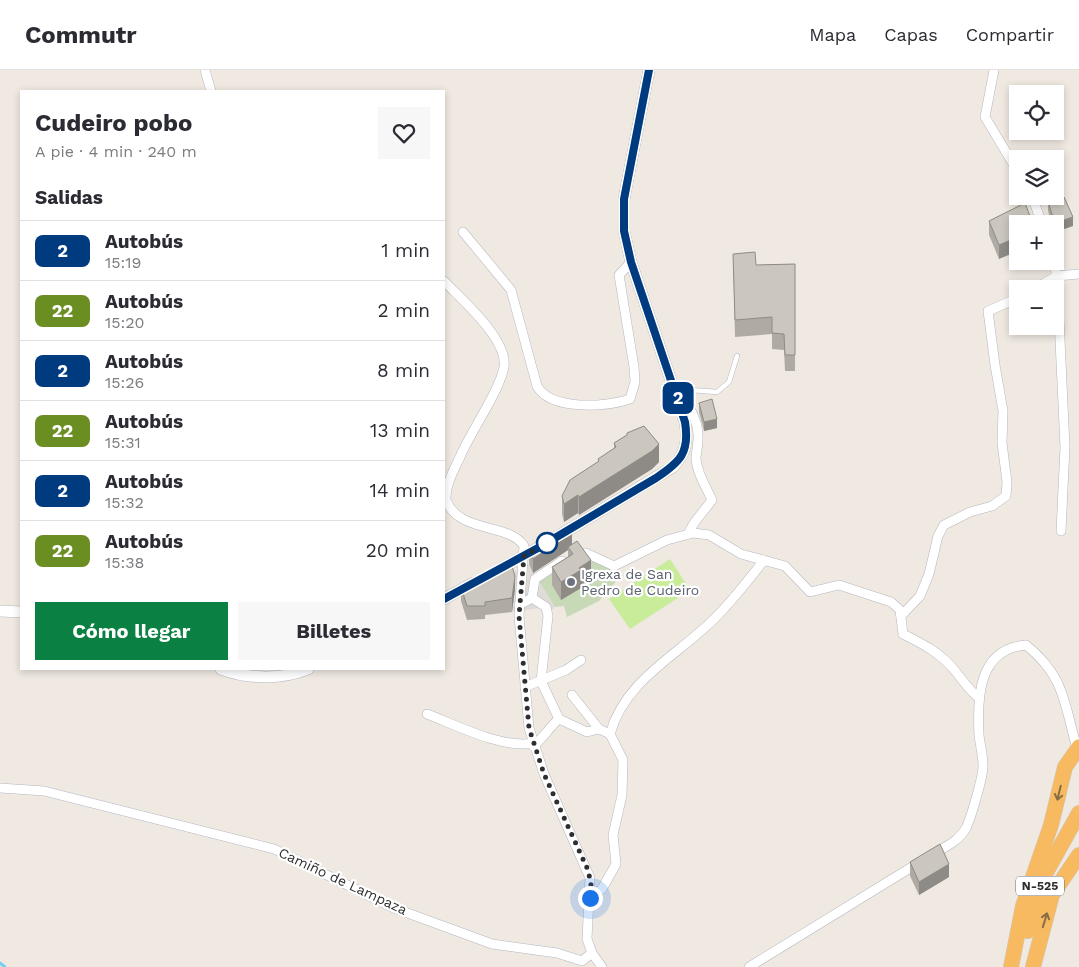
<!DOCTYPE html>
<html lang="es">
<meta charset="utf-8">
<style>
body{margin:0;font-family:"Work Sans",sans-serif;background:#f7f7f7;color:#2b2b33;height:100vh;display:flex;flex-direction:column;font-size:19px;white-space:nowrap}
*{box-sizing:border-box;margin:0}
p{font-size:16px;color:#7c7c81}
.icon{flex:none;width:28px;height:28px;fill:none;stroke:currentColor;stroke-width:2;stroke-linecap:round;stroke-linejoin:round}
.map{position:relative;flex:1;overflow:hidden}
.side{position:absolute;left:20px;top:20px;width:425px;height:580px;display:flex;flex-direction:column;background:#fff;border-radius:0px;box-shadow:0 2px 8px #0003}
.side>*{flex:none}
.badge{padding:0 10px;border-radius:8px;font-size:18px;line-height:32px}
.tools{position:absolute;left:1009px;top:15px;display:grid;gap:10px}
.tools a{display:grid;place-items:center;width:55px;height:55px;border-radius:0px;background:#fff;box-shadow:0 2px 8px #0003;font-size:25px}
.you{position:absolute;width:25px;height:25px;margin:-12px;border:4px solid #fff;border-radius:50%;background:#1a73e8;box-shadow:0 0 0 8px #1a73e833}
.map>.badge{position:absolute;translate:-50% -50%;box-shadow:0 0 0 2px #fff}
h2{padding:0 15px;font-size:19px;line-height:45px}
.round{display:grid;place-items:center;flex:none;width:52px;height:52px;border-radius:0px;background:#f7f7f7}
.overview{display:flex;align-items:center;justify-content:space-between;height:85px;padding:0 15px}
h1{font-size:24px;font-weight:700;line-height:38px}
.button{display:flex;gap:10px;margin-top:auto;padding:10px 15px}
.button a{flex:1;height:58px;border-radius:0px;background:#0b8043;color:#fff;font-size:20px;font-weight:700;line-height:58px;text-align:center}
.button a+a{background:#f7f7f7;color:#2b2b33}
ul{padding:0;list-style:none}
li{display:flex;align-items:center;gap:15px;height:60px;padding:0 15px;border-top:1px solid #e1e1e2}
li div{flex:1}
li b{display:block;font-size:19px}
li em{font-style:normal}
li .badge{min-width:55px;font-weight:700;text-align:center}
header{display:flex;align-items:center;gap:30px;box-sizing:border-box;height:70px;padding:0 25px;background:#fff;border-bottom:1px solid #e1e1e2}
header strong{font-size:24px}
nav{display:flex;gap:28px;margin-inline-start:auto;font-size:18px}
.map>svg:first-child{display:block}
.cemetery{fill:#c8d9b8}
.pitch{fill:#c9ec9a}
.plaza{fill:#dfdcd8}
.lines{fill:none;stroke-linecap:round;stroke-linejoin:round}
.stream{stroke:#75cff0;stroke-width:3}
.service-casing{stroke:#b4b7c1;stroke-width:5.5}
.minor-casing{stroke:#b4b7c1;stroke-width:10}
.tertiary-casing{stroke:#b4b7c1;stroke-width:12}
.trunk-casing{stroke:#c9c9c9;stroke-width:16}
.service{stroke:#fff;stroke-width:4.5}
.minor{stroke:#fff;stroke-width:9}
.tertiary{stroke:#fff;stroke-width:11}
.trunk{stroke:#f8ba60;stroke-width:15}
.wall{fill:#afaba4}
.shaded-wall{fill:#8e8b86}
.building{fill:#cbc7bf;stroke:#8e8b86}
.oneway{stroke:#896d44}
.line-casing{stroke:#fff;stroke-width:11}
.line{stroke:#003b80;stroke-width:8}
.walk{stroke:#2e2e2e;stroke-width:5;stroke-dasharray:0 9}
.stop-dot{fill:#fff;stroke:#003b80;stroke-width:2.5}
.worship-dot{fill:#6b7280;stroke:#fff;stroke-width:2}
.labels{text-anchor:middle;stroke-width:4.5;stroke-linejoin:round;paint-order:stroke}
.shield{fill:#fff;stroke:#6d6d6d;stroke-width:1}
.shield-label{font-size:12px;font-weight:bold;fill:#2e2e2e}
.worship-label{font-size:14px;fill:#5b616d;stroke:#fff;text-anchor:start}
.street-label{font-size:14px;fill:#2e2e2e;stroke:#fff}
</style>
<header>
<strong>Commutr</strong>
<nav><a>Mapa</a><a>Capas</a><a>Compartir</a></nav>
</header>
<div class="map">
<svg width="1079" height="897" viewBox="0 0 1079 897">
<rect width="100%" height="100%" fill="#efe9e1"/>
<path class="cemetery" d="M 583,485 L 604,494 L 619,508 L 599,531 L 567,547 L 564,536 L 555,537 L 537,509 Z"/>
<path class="pitch" d="M 670,489 L 690,520 L 630,559 L 609,529 Z"/>
<path class="plaza" d="M 529,494 L 555,537 L 544,547 L 540,538 L 512,542 L 516,523 L 510,504 Z"/>
<g class="lines">
<path class="stream" d="M 0,893 L 5,897"/>
<defs>
<path id="service" d="M 677,319 L 717,322 L 729,312 L 737,286"/>
<g id="minor">
<path d="M 205,0 L 211,21"/>
<path d="M 994,0 L 985,47 L 1018,102"/>
<path d="M 1032,126 L 1042,154"/>
<path d="M 463,162 L 511,220 L 537,316 C 551,341 606,337 630,329 L 635,312 L 634,297 L 619,205 L 631,192"/>
<path d="M 1053,191 L 1057,206 L 1065,377 L 1061,461"/>
<path d="M 444,211 C 462,230 508,269 504,297 C 500,320 470,363 460,387 C 454,400 445,415 446,430 C 459,464 508,452 524,476 L 519,546 L 529,658 L 544,704 L 590,808 L 587,869 L 592,883 L 602,897"/>
<path d="M 1034,219 L 1057,206 L 1079,204"/>
<path d="M 676,320 C 688,334 699,350 698,369 C 698,376 696,383 696,389 C 697,403 706,417 712,430 C 706,439 690,455 689,464"/>
<path d="M 575,483 L 586,483 L 614,496 L 667,470 L 693,463 L 709,465 L 741,484 L 785,496 L 810,522 L 839,515 L 891,532 L 900,540 L 903,564 C 923,574 941,583 956,602 C 964,612 969,620 979,628"/>
<path d="M 532,528 L 546,537 L 548,546 L 541,611 L 559,649 L 587,662 L 599,659 L 610,664"/>
<path d="M 519,535 L 532,528 L 535,509 L 562,491"/>
<path d="M 901,546 L 920,526 L 929,504 L 938,466 L 944,455 L 970,442 L 992,436 L 1006,426 L 1007,412 L 1002,373 L 1003,341 L 995,295 L 988,241 L 1018,228"/>
<path d="M 525,617 L 566,600 L 581,590"/>
<path d="M 572,625 L 599,659"/>
<path d="M 427,644 C 456,655 502,679 533,673"/>
<path d="M 533,676 C 544,668 549,657 559,649"/>
<path d="M 0,718 L 44,721 L 274,779 L 394,838 L 492,874 L 557,883 L 582,891 L 592,883"/>
<path d="M 933,784 C 945,777 959,771 966,758 C 971,748 983,707 983,696 C 983,685 980,675 979,665 C 977,628 978,579 1026,575 C 1065,606 1064,634 1077,678"/>
<path d="M 590,828 L 602,819 L 616,794 L 613,765 L 622,725 L 623,690 L 610,664 C 625,610 677,586 714,549 C 732,531 748,511 764,490"/>
<path d="M 749,897 L 920,792"/>
</g>
<g id="tertiary">
<path d="M 557,467 L 673,397 C 686,383 688,371 685,352 L 631,192 L 624,161 L 624,129 L 649,0"/>
<path d="M 499,500 L 541,476"/>
<path d="M 444,529 L 473,513"/>
<path d="M 0,541 L 21,542"/>
<path d="M 221,599 C 248,609 281,610 308,599"/>
</g>
<g id="trunk">
<path d="M 1028,861 L 1044,806 L 1079,743"/>
<path d="M 1011,897 L 1023,836 L 1051,755 L 1065,697 L 1079,677"/>
<path d="M 1033,897 L 1052,825 L 1079,785"/>
</g>
</defs>
<use href="#service" class="service-casing"/>
<use href="#minor" class="minor-casing"/>
<use href="#tertiary" class="tertiary-casing"/>
<use href="#trunk" class="trunk-casing"/>
<use href="#service" class="service"/>
<use href="#minor" class="minor"/>
<use href="#tertiary" class="tertiary"/>
<use href="#trunk" class="trunk"/>
</g>
<g class="wall">
<path d="M 1048,132 L 1073,156 L 1055,162 L 1055,154 L 1052,154 L 1048,141 Z"/>
<path d="M 1025,133 L 999,189 L 989,165 L 989,151 Z"/>
<path d="M 733,184 L 756,195 L 795,194 L 795,301 L 785,301 L 784,280 L 772,279 L 772,264 L 735,267 Z"/>
<path d="M 699,333 L 717,358 L 704,361 L 699,342 Z"/>
<path d="M 627,363 L 659,392 L 652,399 L 590,438 L 579,445 L 578,443 L 564,452 L 562,444 L 562,426 L 598,392 L 614,378 L 614,373 L 627,365 Z"/>
<path d="M 572,474 L 591,508 L 581,515 L 581,518 L 561,530 L 552,515 L 552,497 L 568,487 L 568,480 L 533,503 L 529,494 L 529,481 Z"/>
<path d="M 461,517 L 515,520 L 512,542 L 485,545 L 485,549 L 467,550 L 461,531 Z"/>
<path d="M 910,792 L 949,807 L 919,825 L 910,806 Z"/>
</g>
<g class="shaded-wall">
<path d="M 1073,147 L 1073,156 L 1055,162 L 1055,153 Z"/>
<path d="M 1018,167 L 1018,181 L 999,189 L 999,175 Z"/>
<path d="M 717,349 L 717,358 L 704,361 L 704,352 Z"/>
<path d="M 659,374 L 659,392 L 652,399 L 579,445 L 579,427 Z"/>
<path d="M 578,425 L 578,443 L 564,452 L 564,434 Z"/>
<path d="M 572,463 L 572,477 L 568,477 L 568,480 L 533,503 L 533,489 Z"/>
<path d="M 591,490 L 591,508 L 581,515 L 581,518 L 561,530 L 561,512 L 579,498 Z"/>
<path d="M 515,506 L 515,520 L 512,542 L 512,528 Z"/>
<path d="M 949,794 L 949,807 L 919,825 L 919,812 Z"/>
</g>
<g class="building">
<path d="M 1064,127 L 1073,147 L 1055,153 L 1048,132 Z"/>
<path d="M 1025,133 L 1033,154 L 1018,154 L 1018,167 L 999,175 L 989,151 Z"/>
<path d="M 755,182 L 756,195 L 795,194 L 795,285 L 785,285 L 784,264 L 772,263 L 772,247 L 735,250 L 733,184 Z"/>
<path d="M 712,329 L 717,349 L 704,352 L 699,333 Z"/>
<path d="M 644,356 L 659,374 L 652,381 L 590,420 L 579,427 L 578,425 L 564,434 L 562,426 L 570,410 L 599,391 L 598,389 L 616,377 L 614,373 L 627,365 L 627,363 Z"/>
<path d="M 568,457 L 572,463 L 533,489 L 529,481 Z"/>
<path d="M 577,471 L 591,490 L 579,498 L 581,500 L 561,512 L 552,497 L 573,484 L 568,477 Z"/>
<path d="M 510,490 L 515,506 L 512,528 L 485,532 L 485,536 L 467,536 L 461,517 Z"/>
<path d="M 940,774 L 949,794 L 919,812 L 910,792 Z"/>
</g>
<defs><path id="oneway-shaft" d="M-6 0H5M1.5-3L5.5 0L1.5 3" fill="none" stroke-width="1.6" stroke-linecap="round" stroke-linejoin="round" transform="scale(1.25)"/></defs>
<g class="oneway">
<use href="#oneway-shaft" transform="translate(1059 723) rotate(104)"/>
<use href="#oneway-shaft" transform="translate(1045 850) rotate(-73)"/>
</g>
<g class="lines">
<defs>
<path id="line" d="M 444,529 L 538,478 L 656,408 C 680,392 690,383 685,352 L 631,192 L 624,161 L 624,129 L 649,0"/>
</defs>
<use href="#line" class="line-casing"/>
<use href="#line" class="line"/>
<path class="walk" d="M 547,473 L 555,468 L 524,486 L 519,546 L 529,658 L 544,704 L 588,800 L 591,814 L 590,828"/>
</g>
<circle class="stop-dot" cx="547" cy="473" r="10"/>
<circle class="worship-dot" cx="571" cy="512" r="5"/>
<g class="labels">
<rect class="shield" x="1016" y="806.5" width="48" height="19" rx="4"/>
<g class="shield-label">
<text x="1040" y="820">N-525</text>
</g>
<g class="worship-label">
<text x="581" y="509">Igrexa de San<tspan x="581" dy="16">Pedro de Cudeiro</tspan></text>
</g>
<g class="street-label">
<text transform="translate(343 811) rotate(25)" y="5">Camiño de Lampaza</text>
</g>
</g>
</svg>
<div class="tools">
<a><svg class="icon" aria-label="locate" viewBox="0 0 24 24"><circle cx="12" cy="12" r="6"/><path d="M12 2v4M12 18v4M2 12h4M18 12h4"/></svg></a>
<a><svg class="icon" aria-label="layers" viewBox="0 0 24 24"><path d="M12 4l9 5-9 5-9-5zM3 14l9 5 9-5"/></svg></a>
<a>+</a>
<a>−</a>
</div>
<div class="you" style="left:590px;top:828px"></div>
<b class="badge" style="left:678px;top:328px;background:#003b80;color:#fff">2</b>
<section class="side">
<div class="overview"><div><h1>Cudeiro pobo</h1><p>A pie · 4 min · 240 m</p></div><a class="round"><svg class="icon" aria-label="heart" viewBox="0 0 24 24"><path d="M12 20l-8-8c-3-5 5-10 8-4 3-6 11-1 8 4z"/></svg></a></div>
<h2>Salidas</h2>
<ul>
<li><span class="badge" style="background:#003b80;color:#fff">2</span><div><b>Autobús</b><p>15:19</p></div><em>1 min</em></li>
<li><span class="badge" style="background:#6b8e23;color:#fff">22</span><div><b>Autobús</b><p>15:20</p></div><em>2 min</em></li>
<li><span class="badge" style="background:#003b80;color:#fff">2</span><div><b>Autobús</b><p>15:26</p></div><em>8 min</em></li>
<li><span class="badge" style="background:#6b8e23;color:#fff">22</span><div><b>Autobús</b><p>15:31</p></div><em>13 min</em></li>
<li><span class="badge" style="background:#003b80;color:#fff">2</span><div><b>Autobús</b><p>15:32</p></div><em>14 min</em></li>
<li><span class="badge" style="background:#6b8e23;color:#fff">22</span><div><b>Autobús</b><p>15:38</p></div><em>20 min</em></li>
</ul>
<div class="button"><a>Cómo llegar</a><a>Billetes</a></div>
</section>
</div>
